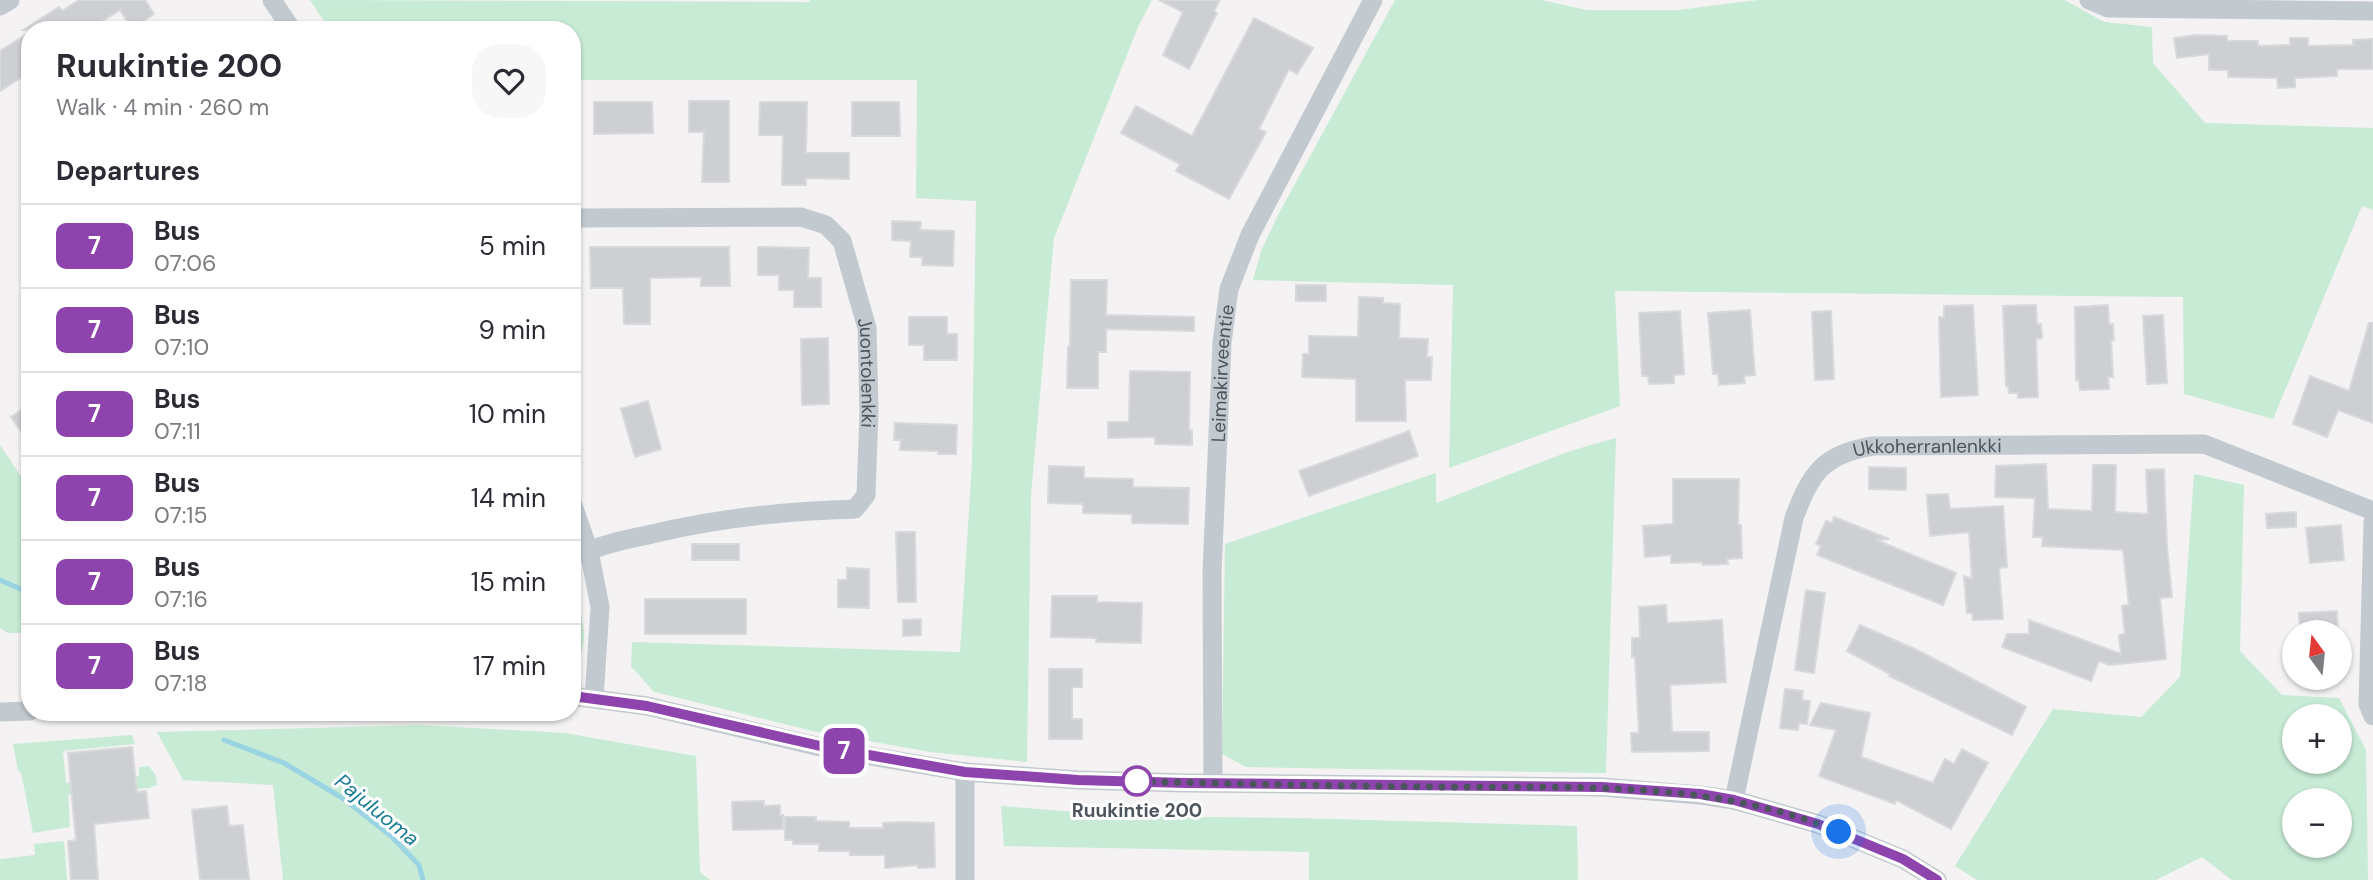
<!DOCTYPE html>
<meta charset="utf-8">
<style>
body{margin:0;font-family:"DM Sans",sans-serif;background:#f7f7f7;color:#2b2b33;height:100vh;display:flex;flex-direction:column;font-size:26px;white-space:nowrap}
*{box-sizing:border-box;margin:0}
p{font-size:23px;color:#7c7c81}
.icon{flex:none;width:38px;height:38px;fill:none;stroke:currentColor;stroke-width:2;stroke-linecap:round;stroke-linejoin:round}
.map{position:relative;flex:1;overflow:hidden}
.panel{position:absolute;left:21px;top:21px;width:560px;height:700px;display:flex;flex-direction:column;background:#fff;border-radius:28px;box-shadow:0 2px 5px #0004}
.panel>*{flex:none}
.badge{padding:0 14px;border-radius:10px;font-size:24px;line-height:46px}
.needle{width:46px;rotate:345deg}
.tools{position:absolute;left:2282px;top:620px;display:grid;gap:14px}
.tools a{display:grid;place-items:center;width:70px;height:70px;border-radius:50%;background:#fff;box-shadow:0 2px 5px #0004;font-size:35px}
.you{position:absolute;width:35px;height:35px;margin:-18px;border:5px solid #fff;border-radius:50%;background:#1a73e8;box-shadow:0 0 0 10px #1a73e833}
.map>.badge{position:absolute;translate:-50% -50%;box-shadow:0 0 0 4px #fff}
h2{padding:0 35px;font-size:26px;line-height:63px}
.round{display:grid;place-items:center;flex:none;width:74px;height:74px;border-radius:28px;background:#f7f7f7}
.summary{display:flex;align-items:center;justify-content:space-between;height:119px;padding:0 35px}
h1{font-size:33px;font-weight:700;line-height:52px}
ul{padding:0;list-style:none}
li{display:flex;align-items:center;gap:21px;height:84px;padding:0 35px;border-top:2px solid #e1e1e2}
li div{flex:1}
li b{display:block;font-size:26px}
li em{font-style:normal}
li .badge{min-width:77px;font-weight:700;text-align:center}
.map>svg:first-child{display:block}
.green{fill:#c7ebd5;fill-rule:evenodd}
.lines{fill:none;stroke-linecap:round;stroke-linejoin:round}
.stream{stroke:#9ad4e3;stroke-width:5}
.building{fill:#cdcfd3;stroke:#d7d9dc;stroke-width:2}
.minor{stroke:#c2c9cf;stroke-width:19}
.line-casing{stroke:#fff;stroke-width:16}
.line{stroke:#8e44ad;stroke-width:10}
.walk{stroke:#4c555d;stroke-width:7;stroke-dasharray:0 12.6}
.stop-dot{fill:#fff;stroke:#8e44ad;stroke-width:3.5}
.labels{text-anchor:middle;stroke-width:6;stroke-linejoin:round;paint-order:stroke}
.street-label{font-size:19px;fill:#4c555d;stroke:#fff}
.stop-label{font-size:19px;font-weight:bold;fill:#4c555d;stroke:#fff}
.water-label{font-size:21px;font-style:italic;fill:#1d7e97;stroke:#fff}
</style>
<div class="map">
<svg width="2373" height="880" viewBox="0 0 2373 880">
<rect width="100%" height="100%" fill="#f4f2f2"/>
<g class="green">
<path d="M 310,0 L 809,2 L 810,0 L 1152,0 L 1138,27 L 1054,238 L 1031,494 L 1027,762 L 930,752 L 813,731 L 654,692 L 631,666 L 632,642 L 960,652 L 972,463 L 976,201 L 916,198 L 917,80 L 572,80 L 572,30 L 330,30 Z"/>
<path d="M 1395,0 L 1541,0 L 1587,10 L 1678,10 L 1758,0 L 2065,0 L 2104,22 L 2152,27 L 2153,63 L 2205,123 L 2373,128 L 2373,210 L 2362,206 L 2273,419 L 2184,394 L 2183,297 L 1615,291 L 1620,406 L 1449,468 L 1453,285 L 1253,280 L 1261,251 L 1277,217 Z"/>
<path d="M 1616,438 L 1606,773 L 1246,767 L 1222,754 L 1225,544 L 1436,473 L 1436,503 L 1570,451 Z"/>
<path d="M 0,445 L 30,490 L 30,633 L 8,633 L 0,628 Z"/>
<path d="M 2194,474 L 2244,485 L 2240,651 L 2282,695 L 2339,698 L 2366,750 L 2368,880 L 2232,880 L 2202,857 L 2156,880 L 1977,880 L 1955,866 L 2053,709 L 2141,717 L 2180,677 ZM 2294,716 L 2340,716 L 2340,761 L 2294,761 ZM 2294,800 L 2340,800 L 2340,845 L 2294,845 Z"/>
<path d="M 572,587 C 582,616 593,643 572,668 Z"/>
<path d="M 421,725 L 565,733 L 696,756 L 700,872 L 710,880 L 283,880 L 273,785 L 183,780 L 157,732 Z"/>
<path d="M 132,735 L 135,744 L 63,751 L 66,783 L 139,776 L 139,767 L 149,766 L 156,776 L 157,785 L 149,788 L 68,795 L 70,827 L 33,833 L 21,772 L 18,771 L 13,744 Z"/>
<path d="M 1001,806 L 1129,816 L 1295,818 L 1577,826 L 1578,880 L 1309,880 L 1309,852 L 1004,846 Z"/>
<path d="M 64,841 L 67,880 L 0,880 L 0,859 L 35,855 L 34,844 Z"/>
</g>
<g class="lines">
<g class="stream">
<path d="M 0,580 L 30,593"/>
<path d="M 224,740 L 284,763 L 344,799 L 391,836 L 419,865 L 423,880"/>
</g>
</g>
<g class="building">
<path d="M 79,0 L 145,0 L 154,14 L 132,29 L 120,10 L 88,30 L 23,30 L 59,7 L 62,11 Z"/>
<path d="M 1159,0 L 1220,0 L 1214,11 L 1217,13 L 1189,69 L 1163,55 L 1183,12 Z"/>
<path d="M 1254,18 L 1313,48 L 1297,74 L 1289,69 L 1259,129 L 1266,132 L 1229,199 L 1176,171 L 1180,164 L 1121,133 L 1136,106 L 1192,136 Z"/>
<path d="M 30,32 L 30,72 L 0,91 L 0,51 Z"/>
<path d="M 2196,35 L 2227,36 L 2227,41 L 2258,41 L 2258,46 L 2290,45 L 2290,38 L 2308,38 L 2308,46 L 2353,45 L 2353,40 L 2373,39 L 2373,69 L 2337,69 L 2337,76 L 2295,78 L 2295,87 L 2278,88 L 2277,78 L 2228,77 L 2228,70 L 2209,70 L 2209,54 L 2177,58 L 2174,38 Z"/>
<path d="M 689,101 L 729,101 L 729,182 L 702,182 L 704,132 L 689,132 Z"/>
<path d="M 594,102 L 652,102 L 653,133 L 594,134 Z"/>
<path d="M 760,102 L 807,102 L 806,153 L 849,153 L 849,179 L 806,178 L 806,185 L 782,185 L 783,135 L 759,135 Z"/>
<path d="M 852,102 L 899,102 L 900,136 L 852,136 Z"/>
<path d="M 892,221 L 921,222 L 920,230 L 954,231 L 953,266 L 922,265 L 923,257 L 910,257 L 911,241 L 892,240 Z"/>
<path d="M 590,247 L 729,247 L 730,286 L 701,286 L 701,277 L 650,278 L 650,324 L 624,324 L 623,288 L 591,288 Z"/>
<path d="M 758,247 L 809,248 L 808,278 L 821,278 L 821,307 L 794,307 L 794,290 L 779,290 L 779,275 L 758,275 Z"/>
<path d="M 1071,280 L 1107,280 L 1106,315 L 1194,317 L 1194,331 L 1106,329 L 1106,352 L 1098,352 L 1098,388 L 1067,388 L 1068,347 L 1070,347 Z"/>
<rect x="1296" y="285" width="30" height="16"/>
<path d="M 1359,297 L 1383,298 L 1383,303 L 1400,304 L 1399,338 L 1428,339 L 1427,357 L 1432,357 L 1431,380 L 1405,380 L 1406,421 L 1356,421 L 1356,379 L 1302,377 L 1303,354 L 1309,354 L 1309,336 L 1358,337 Z"/>
<path d="M 1973,305 L 1978,395 L 1941,397 L 1939,317 L 1944,317 L 1944,306 Z"/>
<path d="M 2036,305 L 2037,324 L 2041,324 L 2042,338 L 2036,339 L 2038,397 L 2018,398 L 2018,393 L 2009,393 L 2008,386 L 2006,386 L 2003,306 Z"/>
<path d="M 2108,305 L 2109,324 L 2113,324 L 2114,340 L 2111,340 L 2113,377 L 2108,377 L 2109,389 L 2080,390 L 2079,380 L 2076,380 L 2075,307 Z"/>
<path d="M 1750,310 L 1755,375 L 1744,376 L 1745,383 L 1719,385 L 1718,374 L 1713,374 L 1708,313 Z"/>
<path d="M 1680,311 L 1684,374 L 1674,375 L 1674,383 L 1649,384 L 1648,376 L 1642,376 L 1639,313 Z"/>
<path d="M 1831,311 L 1834,379 L 1815,380 L 1812,312 Z"/>
<path d="M 2163,315 L 2167,383 L 2147,384 L 2143,316 Z"/>
<path d="M 909,317 L 947,317 L 947,334 L 957,334 L 957,360 L 924,360 L 924,345 L 909,345 Z"/>
<path d="M 2369,323 L 2373,323 L 2373,423 L 2338,410 L 2327,437 L 2293,424 L 2310,376 L 2349,391 Z"/>
<path d="M 828,338 L 829,404 L 802,405 L 801,339 Z"/>
<path d="M 1130,371 L 1190,372 L 1189,430 L 1192,430 L 1192,445 L 1155,444 L 1155,437 L 1108,438 L 1108,422 L 1129,422 Z"/>
<path d="M 648,401 L 661,449 L 635,457 L 621,409 Z"/>
<path d="M 30,404 L 30,444 L 11,417 Z"/>
<path d="M 895,423 L 957,425 L 956,454 L 938,454 L 938,451 L 900,450 L 901,440 L 894,440 Z"/>
<path d="M 1409,431 L 1418,456 L 1309,496 L 1299,471 Z"/>
<path d="M 2046,464 L 2048,509 L 2092,511 L 2093,465 L 2116,465 L 2115,512 L 2148,514 L 2146,470 L 2164,469 L 2167,547 L 2172,597 L 2160,598 L 2166,659 L 2109,665 L 2099,661 L 2091,681 L 2002,647 L 2007,634 L 2029,634 L 2029,620 L 2121,654 L 2119,635 L 2125,634 L 2122,606 L 2129,605 L 2123,550 L 2042,546 L 2043,537 L 2033,537 L 2035,498 L 1995,497 L 1996,466 Z"/>
<path d="M 1049,466 L 1084,467 L 1084,478 L 1133,479 L 1133,487 L 1189,488 L 1188,524 L 1132,523 L 1132,514 L 1083,513 L 1083,504 L 1048,503 Z"/>
<path d="M 1869,467 L 1906,468 L 1906,490 L 1869,489 Z"/>
<path d="M 1673,479 L 1739,479 L 1738,525 L 1741,525 L 1742,558 L 1727,559 L 1728,564 L 1703,565 L 1702,562 L 1671,563 L 1671,555 L 1645,557 L 1643,526 L 1673,524 Z"/>
<path d="M 1948,494 L 1950,509 L 2003,506 L 2007,567 L 1999,568 L 2003,619 L 1973,620 L 1972,613 L 1967,613 L 1964,576 L 1972,579 L 1969,532 L 1930,536 L 1927,495 Z"/>
<path d="M 2296,512 L 2296,527 L 2267,528 L 2266,514 Z"/>
<path d="M 1834,517 L 1889,539 L 1876,540 L 1956,573 L 1943,605 L 1817,555 L 1821,546 L 1816,544 L 1826,521 L 1832,523 Z"/>
<path d="M 2341,525 L 2344,560 L 2310,563 L 2306,528 Z"/>
<path d="M 896,532 L 915,532 L 916,602 L 898,602 Z"/>
<rect x="692" y="544" width="47" height="16"/>
<path d="M 847,568 L 869,569 L 869,608 L 838,607 L 838,580 L 847,580 Z"/>
<path d="M 1806,590 L 1825,593 L 1814,673 L 1795,670 Z"/>
<path d="M 1052,596 L 1097,596 L 1097,602 L 1142,603 L 1141,643 L 1096,642 L 1096,638 L 1051,637 Z"/>
<rect x="645" y="599" width="101" height="35"/>
<path d="M 1666,605 L 1667,623 L 1722,620 L 1726,682 L 1670,685 L 1672,732 L 1709,732 L 1709,751 L 1632,752 L 1631,733 L 1639,733 L 1635,657 L 1632,657 L 1632,638 L 1640,638 L 1639,607 Z"/>
<path d="M 2337,611 L 2338,632 L 2300,632 L 2299,613 Z"/>
<path d="M 921,619 L 921,635 L 903,636 L 903,620 Z"/>
<path d="M 1860,625 L 1919,651 L 2026,707 L 2012,735 L 1889,676 L 1890,674 L 1847,651 Z"/>
<path d="M 1049,669 L 1082,669 L 1082,687 L 1072,687 L 1072,719 L 1082,719 L 1082,739 L 1049,739 Z"/>
<path d="M 1785,689 L 1803,691 L 1802,700 L 1810,701 L 1807,724 L 1799,723 L 1798,730 L 1780,728 Z"/>
<path d="M 1821,703 L 1870,713 L 1861,757 L 1933,783 L 1945,759 L 1954,764 L 1962,749 L 1988,763 L 1951,829 L 1896,800 L 1895,804 L 1819,776 L 1836,730 L 1810,725 Z"/>
<path d="M 132,747 L 137,792 L 146,791 L 149,818 L 94,824 L 98,880 L 71,880 L 68,841 L 76,840 L 68,753 Z"/>
<path d="M 764,801 L 764,806 L 780,805 L 780,815 L 783,815 L 783,829 L 733,830 L 732,802 Z"/>
<path d="M 227,806 L 229,826 L 243,825 L 249,879 L 200,880 L 192,810 Z"/>
<path d="M 785,817 L 816,817 L 816,821 L 849,822 L 849,828 L 883,828 L 883,823 L 901,822 L 934,823 L 935,867 L 918,868 L 918,865 L 885,868 L 885,855 L 850,855 L 850,851 L 819,851 L 819,844 L 793,844 L 793,840 L 785,840 Z"/>
</g>
<g class="lines">
<g class="minor">
<path d="M 272,0 L 292,30"/>
<path d="M 2089,0 L 2108,8 L 2373,11"/>
<path d="M 0,6 L 10,0"/>
<path id="s1" d="M 572,218 L 801,217 L 826,225 L 842,241 L 867,328 L 869,412 L 866,495 L 855,509 C 786,511 719,518 652,534 C 630,539 609,542 589,551"/>
<path d="M 572,503 L 589,551 L 600,607 L 594,698"/>
<path d="M 2373,522 L 2368,704 L 2373,716"/>
<path d="M 572,696 L 647,706 L 829,749 L 965,772 L 1078,780 L 1186,783 L 1602,787 L 1700,795 L 1734,800 L 1818,824 L 1903,859 L 1937,880"/>
<path d="M 0,712 L 30,711"/>
<path d="M 965,772 L 965,880"/>
<path id="s2" d="M 1213,783 L 1212,572 L 1222,343 L 1229,289 L 1250,235 L 1373,0"/>
<path id="s3" d="M 1734,800 L 1794,518 C 1811,473 1823,454 1873,446 L 2204,444 L 2373,511"/>
</g>
</g>
<g class="lines">
<defs>
<path id="line" d="M 572,696 L 647,706 L 829,748 L 965,772 L 1078,780 L 1186,783 L 1602,787 L 1700,794 L 1734,800 L 1818,824 L 1903,859 L 1937,880"/>
</defs>
<use href="#line" class="line-casing"/>
<use href="#line" class="line"/>
<path class="walk" d="M 1137,781 L 1132,781 C 1237,784 1341,786 1446,787 C 1579,788 1714,780 1839,832"/>
</g>
<circle class="stop-dot" cx="1137" cy="781" r="14"/>
<g class="labels">
<g class="street-label">
<text dy="7" stroke="none"><textPath href="#s1" startOffset="413">Juontolenkki</textPath></text>
<text dy="7" stroke="none"><textPath href="#s2" startOffset="410">Leimakirveentie</textPath></text>
<text dy="7" stroke="none"><textPath href="#s3" startOffset="457">Ukkoherranlenkki</textPath></text>
</g>
<g class="stop-label">
<text x="1137" y="817">Ruukintie 200</text>
</g>
<g class="water-label">
<text transform="translate(377 810) rotate(39)" y="7">Pajuluoma</text>
</g>
</g>
</svg>
<div class="tools">
<a><svg class="needle" viewBox="-14 -14 28 28"><path d="M0-13l5 13h-10z" fill="#e53935"/><path d="M0 13l5-13h-10z" fill="#7c7c81"/></svg></a>
<a>+</a>
<a>−</a>
</div>
<div class="you" style="left:1839px;top:832px"></div>
<b class="badge" style="left:844px;top:751px;background:#8e44ad;color:#fff">7</b>
<section class="panel">
<div class="summary"><div><h1>Ruukintie 200</h1><p>Walk · 4 min · 260 m</p></div><a class="round"><svg class="icon" aria-label="heart" viewBox="0 0 24 24"><path d="M12 20l-8-8c-3-5 5-10 8-4 3-6 11-1 8 4z"/></svg></a></div>
<h2>Departures</h2>
<ul>
<li><span class="badge" style="background:#8e44ad;color:#fff">7</span><div><b>Bus</b><p>07:06</p></div><em>5 min</em></li>
<li><span class="badge" style="background:#8e44ad;color:#fff">7</span><div><b>Bus</b><p>07:10</p></div><em>9 min</em></li>
<li><span class="badge" style="background:#8e44ad;color:#fff">7</span><div><b>Bus</b><p>07:11</p></div><em>10 min</em></li>
<li><span class="badge" style="background:#8e44ad;color:#fff">7</span><div><b>Bus</b><p>07:15</p></div><em>14 min</em></li>
<li><span class="badge" style="background:#8e44ad;color:#fff">7</span><div><b>Bus</b><p>07:16</p></div><em>15 min</em></li>
<li><span class="badge" style="background:#8e44ad;color:#fff">7</span><div><b>Bus</b><p>07:18</p></div><em>17 min</em></li>
</ul>
</section>
</div>
